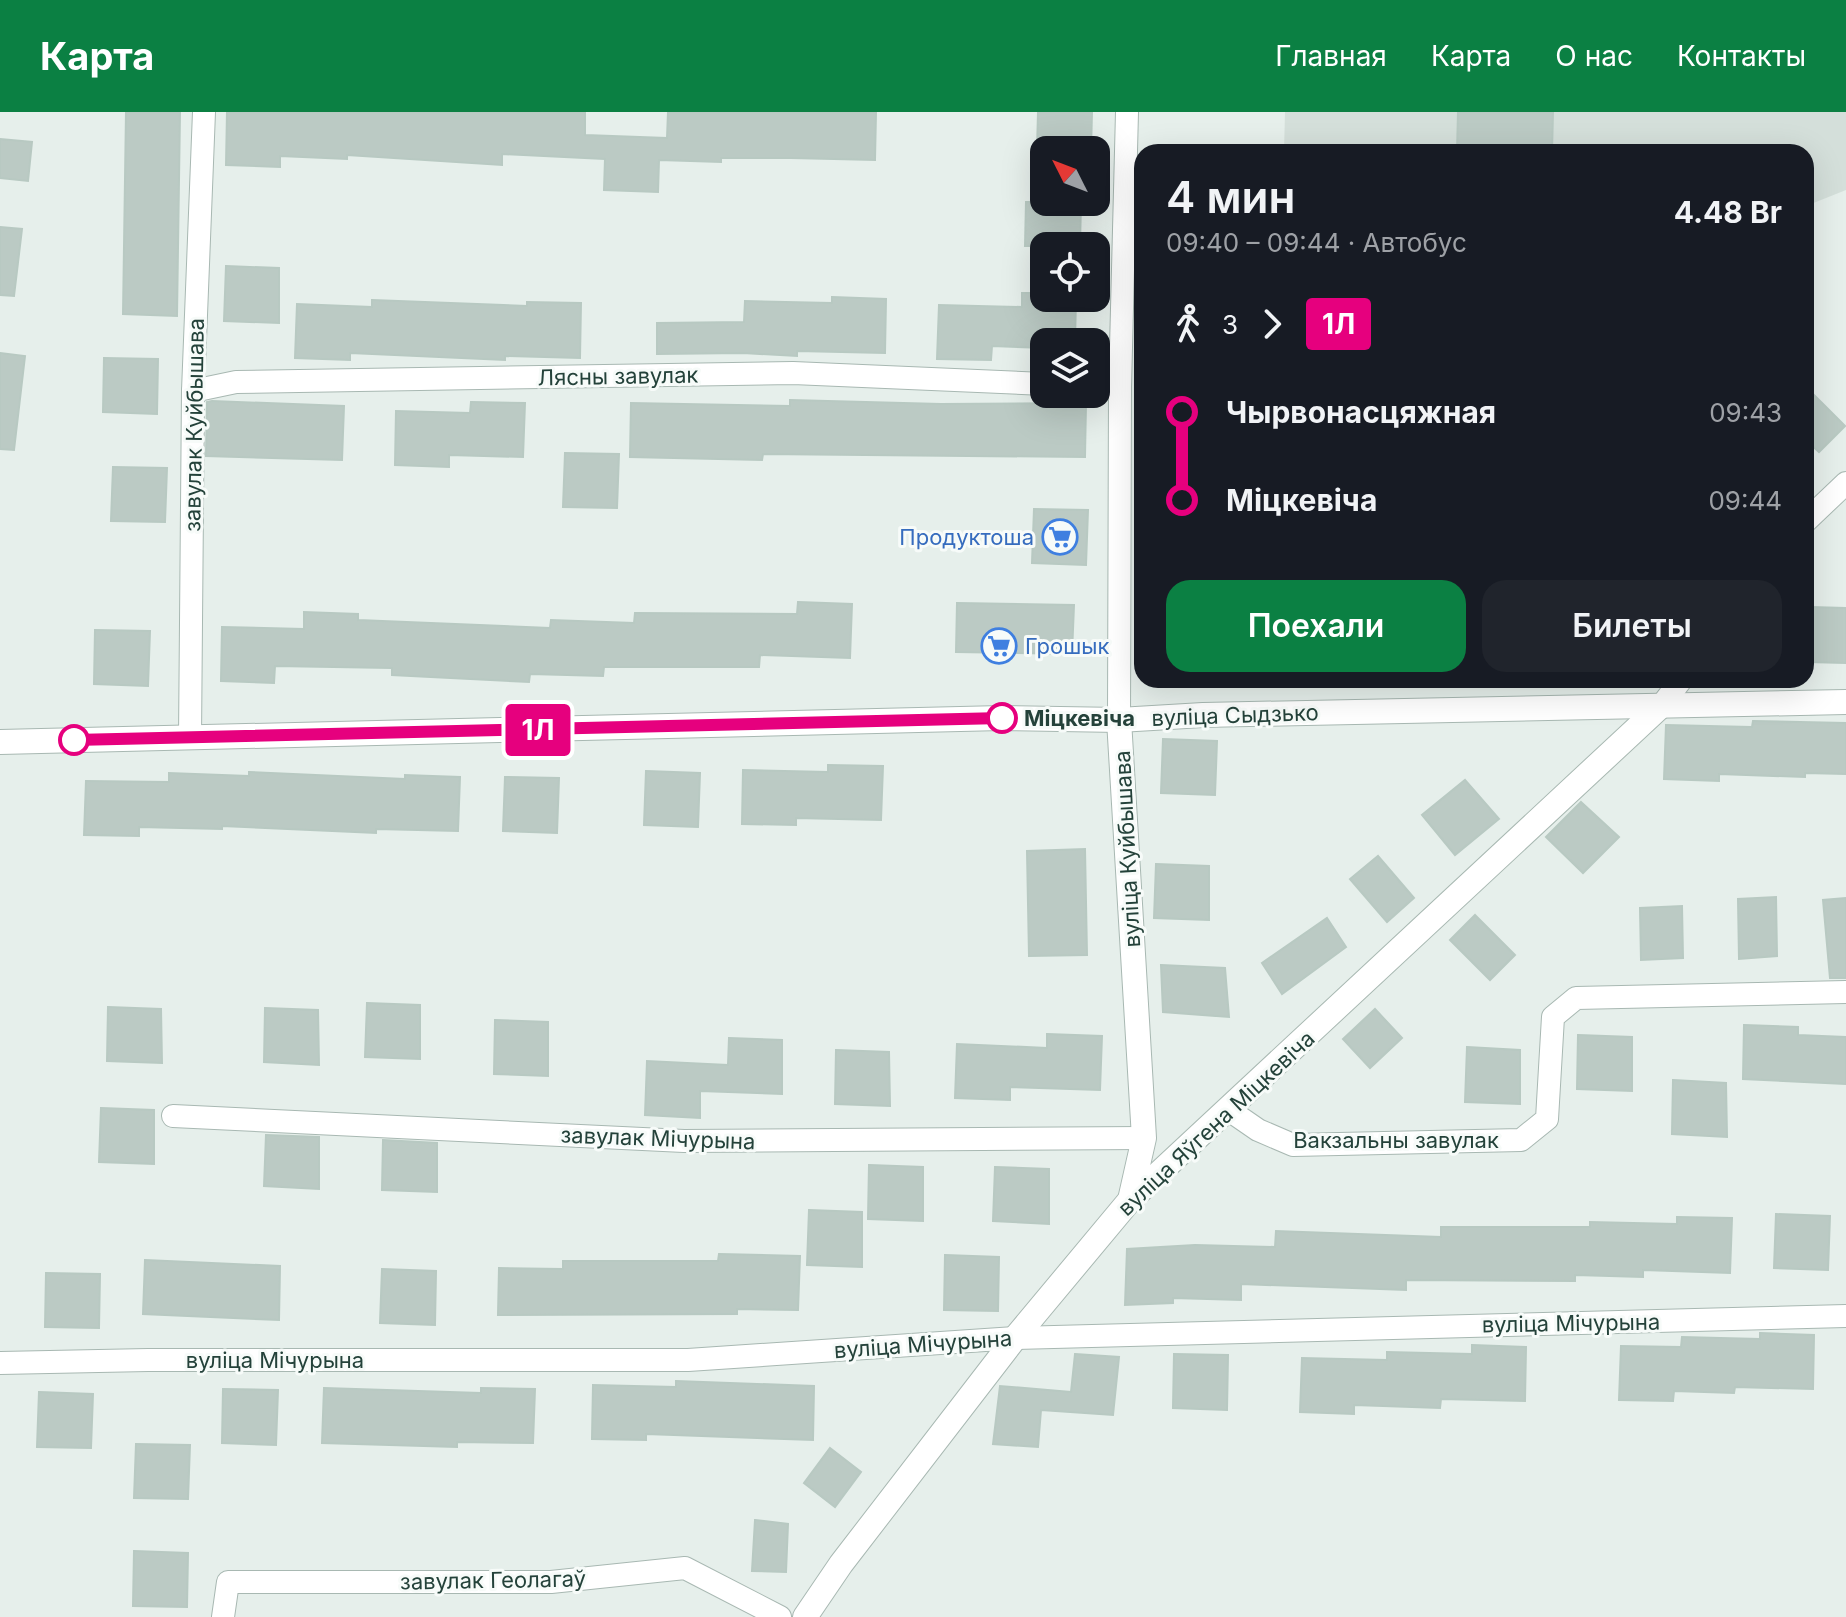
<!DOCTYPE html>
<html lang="ru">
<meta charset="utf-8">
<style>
body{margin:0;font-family:Inter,sans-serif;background:#20242c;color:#f1f3f6;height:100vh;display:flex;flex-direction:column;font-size:30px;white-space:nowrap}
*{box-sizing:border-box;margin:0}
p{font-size:26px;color:#9ea1a6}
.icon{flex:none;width:44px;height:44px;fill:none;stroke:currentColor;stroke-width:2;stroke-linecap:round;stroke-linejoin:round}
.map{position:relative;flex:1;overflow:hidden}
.details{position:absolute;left:1134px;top:32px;width:680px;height:544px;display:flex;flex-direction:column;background:#171b24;border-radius:24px;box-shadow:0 8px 32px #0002}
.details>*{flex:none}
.badge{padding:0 16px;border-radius:6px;font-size:28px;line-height:52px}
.needle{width:52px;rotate:312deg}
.fabs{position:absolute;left:1030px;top:24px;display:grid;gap:16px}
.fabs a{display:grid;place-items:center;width:80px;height:80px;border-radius:16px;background:#171b24;box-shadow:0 8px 32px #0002;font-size:40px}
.map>.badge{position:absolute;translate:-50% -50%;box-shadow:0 0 0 4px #fff}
.legs{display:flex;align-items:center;gap:12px;height:88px;padding:0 32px;font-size:26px}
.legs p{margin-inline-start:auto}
.overview{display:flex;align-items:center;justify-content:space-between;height:136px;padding:0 32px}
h1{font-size:44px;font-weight:600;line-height:60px}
.button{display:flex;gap:16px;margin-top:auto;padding:16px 32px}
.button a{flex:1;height:92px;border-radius:24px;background:#0b8043;color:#fff;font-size:32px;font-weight:600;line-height:92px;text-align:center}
.button a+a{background:#20242c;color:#f1f3f6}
ul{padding:0 32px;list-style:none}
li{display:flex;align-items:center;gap:28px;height:88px;font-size:30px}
li i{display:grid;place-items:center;width:12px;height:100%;margin:0 10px;background:currentColor}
li i::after{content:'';width:20px;height:20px;margin:-10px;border:6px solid;border-radius:50%;background:#171b24}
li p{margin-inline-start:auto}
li:first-child i{background:linear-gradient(#0000 50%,currentColor 0)}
li:last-child i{background:linear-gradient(currentColor 50%,#0000 0)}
header{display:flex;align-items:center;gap:48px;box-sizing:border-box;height:112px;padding:0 40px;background:#0b8043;color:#fff}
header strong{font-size:38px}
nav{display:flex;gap:44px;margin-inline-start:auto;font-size:28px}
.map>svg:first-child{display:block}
.built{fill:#d4dfda}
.building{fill:#bbcac4;stroke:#b8c9c2;stroke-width:2}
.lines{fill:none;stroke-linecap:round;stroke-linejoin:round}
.minor-casing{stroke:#a8b8b2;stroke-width:24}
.tertiary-casing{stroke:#a8b8b2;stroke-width:26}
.minor{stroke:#fff;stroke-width:22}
.tertiary{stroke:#fff;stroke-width:24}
.line-1-casing{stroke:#fff;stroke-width:18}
.line-1{stroke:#e6007e;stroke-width:12}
.stop-1-dot{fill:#fff;stroke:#e6007e;stroke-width:4}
.labels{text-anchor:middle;stroke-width:6;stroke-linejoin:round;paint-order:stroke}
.street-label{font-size:22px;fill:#24423a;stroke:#f7fbf9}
.shop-label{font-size:22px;fill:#366cbe;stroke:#f7fbf9;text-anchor:end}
.stop-label{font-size:22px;font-weight:bold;fill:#24423a;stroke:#f7fbf9;text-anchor:start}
</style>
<header>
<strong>Карта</strong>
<nav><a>Главная</a><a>Карта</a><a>О нас</a><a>Контакты</a></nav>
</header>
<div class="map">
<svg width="1846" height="1505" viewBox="0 0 1846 1505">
<rect width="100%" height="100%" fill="#e6efeb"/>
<path class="built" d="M 1285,0 L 1846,0 L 1846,78 L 1806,94 L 1806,40 L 1284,40 Z"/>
<g class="building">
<path d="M 126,0 L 180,0 L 177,204 L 123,202 Z"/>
<path d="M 227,0 L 585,0 L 585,23 L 667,26 L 668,0 L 876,0 L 875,48 L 791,46 L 721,46 L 721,50 L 659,48 L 658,80 L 604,78 L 605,47 L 502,42 L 502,53 L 347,43 L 347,47 L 280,44 L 280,55 L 226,53 Z"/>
<path d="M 1038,0 L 1092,0 L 1091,38 L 1037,38 Z"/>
<path d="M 1458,0 L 1553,0 L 1552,40 L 1457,40 Z"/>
<path d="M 0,27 L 32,30 L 28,69 L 0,66 Z"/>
<path d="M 1026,90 L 1081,90 L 1080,134 L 1025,134 Z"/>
<path d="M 0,115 L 22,117 L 14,184 L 0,183 Z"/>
<path d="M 226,154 L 279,156 L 279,211 L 224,209 Z"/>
<path d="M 1022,181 L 1044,181 L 1044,186 L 1076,186 L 1075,230 L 1044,230 L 1044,236 L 992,234 L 991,248 L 937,247 L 939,193 L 1022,195 Z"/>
<path d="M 832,185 L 886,187 L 885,241 L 797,239 L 797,244 L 743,241 L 657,242 L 657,211 L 744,210 L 745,189 L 832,191 Z"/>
<path d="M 372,188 L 527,194 L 527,190 L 581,191 L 580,246 L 505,244 L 505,248 L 350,241 L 350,248 L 295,246 L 297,192 L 372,195 Z"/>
<path d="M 0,241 L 25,244 L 14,338 L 0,337 Z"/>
<path d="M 104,246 L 158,247 L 157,302 L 103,300 Z"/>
<path d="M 1806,275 L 1845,314 L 1819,340 L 1806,328 Z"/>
<path d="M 790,288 L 941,292 L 1086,291 L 1085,345 L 763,342 L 762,348 L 630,345 L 631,291 L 790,294 Z"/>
<path d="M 212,289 L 344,294 L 342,348 L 206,344 L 207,290 Z"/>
<path d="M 471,290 L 525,291 L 523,345 L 449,343 L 449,355 L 395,353 L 396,299 L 470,301 Z"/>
<path d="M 565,341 L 619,342 L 617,396 L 563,395 Z"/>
<path d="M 113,355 L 167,356 L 165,410 L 111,409 Z"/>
<path d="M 1034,397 L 1088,398 L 1086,453 L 1032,451 Z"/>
<path d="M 798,490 L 852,492 L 850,546 L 760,543 L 759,555 L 604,555 L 603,564 L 530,562 L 529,570 L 392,563 L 392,556 L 275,554 L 274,571 L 221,569 L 222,515 L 304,517 L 304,500 L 358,502 L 358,508 L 550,516 L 551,508 L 634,511 L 635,501 L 797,502 Z"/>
<path d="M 957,491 L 1074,493 L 1072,542 L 956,540 Z"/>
<path d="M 1810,495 L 1846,496 L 1846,551 L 1808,550 Z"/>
<path d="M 95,518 L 150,519 L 148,574 L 94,572 Z"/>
<path d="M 1753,609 L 1846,611 L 1846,662 L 1805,661 L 1805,665 L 1719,662 L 1719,669 L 1664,667 L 1666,613 L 1752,615 Z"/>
<path d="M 1163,627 L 1217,629 L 1215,683 L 1161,681 Z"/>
<path d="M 828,653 L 883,654 L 881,708 L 796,706 L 796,713 L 742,712 L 743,658 L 828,660 Z"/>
<path d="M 646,659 L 700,661 L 698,715 L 644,713 Z"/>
<path d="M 249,660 L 405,667 L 405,663 L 460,665 L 458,719 L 376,717 L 376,721 L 222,714 L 222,717 L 139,715 L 139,724 L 84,723 L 86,669 L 169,670 L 169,661 L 249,664 Z"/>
<path d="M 505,665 L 559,666 L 557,721 L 503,719 Z"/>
<path d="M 1465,668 L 1499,707 L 1455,743 L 1422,703 Z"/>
<path d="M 1581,690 L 1619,725 L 1583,761 L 1546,725 Z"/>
<path d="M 1085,737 L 1087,843 L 1029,844 L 1027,739 Z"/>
<path d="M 1378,744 L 1414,786 L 1387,810 L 1350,767 Z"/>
<path d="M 1156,752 L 1209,754 L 1209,808 L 1154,806 Z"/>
<path d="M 1776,785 L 1777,844 L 1739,847 L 1738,787 Z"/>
<path d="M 1846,786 L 1846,866 L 1830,866 L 1823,788 Z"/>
<path d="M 1682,794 L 1683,846 L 1641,848 L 1640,796 Z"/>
<path d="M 1475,803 L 1515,843 L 1490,868 L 1450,828 Z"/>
<path d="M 1327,806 L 1346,835 L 1282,882 L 1262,851 Z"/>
<path d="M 1161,853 L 1225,856 L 1229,905 L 1163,900 Z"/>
<path d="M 367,891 L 420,893 L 420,947 L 365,945 Z"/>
<path d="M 108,895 L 161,897 L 162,951 L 107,949 Z"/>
<path d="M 265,896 L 318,898 L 319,953 L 264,950 Z"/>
<path d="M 1375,897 L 1402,926 L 1370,956 L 1343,927 Z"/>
<path d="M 495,908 L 548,910 L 548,964 L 494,962 Z"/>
<path d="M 1744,913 L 1798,915 L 1798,923 L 1846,925 L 1846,972 L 1743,967 Z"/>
<path d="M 1047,922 L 1102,924 L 1100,978 L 1010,975 L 1010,988 L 955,986 L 957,932 L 1047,936 Z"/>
<path d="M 1578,923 L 1632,925 L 1632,979 L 1577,977 Z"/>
<path d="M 729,926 L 782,928 L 782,982 L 700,979 L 700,1006 L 645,1003 L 647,949 L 728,953 Z"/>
<path d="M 1467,935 L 1520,938 L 1520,992 L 1465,990 Z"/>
<path d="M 836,938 L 889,940 L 890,994 L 835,992 Z"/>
<path d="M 1673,968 L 1726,971 L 1727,1025 L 1672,1022 Z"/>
<path d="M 101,996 L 154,998 L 154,1052 L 99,1050 Z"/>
<path d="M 266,1023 L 319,1025 L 319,1077 L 264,1074 Z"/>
<path d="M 383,1028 L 437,1031 L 437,1080 L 382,1078 Z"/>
<path d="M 869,1053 L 923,1055 L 923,1109 L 868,1107 Z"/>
<path d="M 995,1055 L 1049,1057 L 1049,1112 L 993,1109 Z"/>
<path d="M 809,1098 L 862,1100 L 862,1155 L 807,1153 Z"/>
<path d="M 1776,1102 L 1830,1104 L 1828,1158 L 1774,1156 Z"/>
<path d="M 1677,1105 L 1732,1106 L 1730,1161 L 1643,1158 L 1643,1165 L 1575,1163 L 1575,1169 L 1406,1168 L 1406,1178 L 1241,1172 L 1241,1188 L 1173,1186 L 1173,1191 L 1125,1193 L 1127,1137 L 1195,1133 L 1275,1135 L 1276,1119 L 1441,1125 L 1441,1115 L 1590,1115 L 1590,1110 L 1677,1112 Z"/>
<path d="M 719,1142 L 800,1144 L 798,1198 L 737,1197 L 737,1202 L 498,1203 L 499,1156 L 563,1157 L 563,1149 L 718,1149 Z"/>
<path d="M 945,1143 L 999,1145 L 998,1199 L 944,1198 Z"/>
<path d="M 145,1148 L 280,1154 L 279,1208 L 143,1202 Z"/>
<path d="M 382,1157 L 436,1159 L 435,1213 L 380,1211 Z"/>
<path d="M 46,1161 L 100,1162 L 99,1216 L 45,1215 Z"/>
<path d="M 1760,1221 L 1814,1223 L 1813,1277 L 1735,1275 L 1734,1281 L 1674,1279 L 1673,1289 L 1619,1288 L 1621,1234 L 1681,1235 L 1682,1225 L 1760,1227 Z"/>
<path d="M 1472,1233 L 1526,1235 L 1525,1289 L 1441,1287 L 1440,1296 L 1354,1293 L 1354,1302 L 1300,1300 L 1302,1246 L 1387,1248 L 1387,1240 L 1472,1242 Z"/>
<path d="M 1075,1242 L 1119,1245 L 1113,1303 L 1041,1298 L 1038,1335 L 993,1332 L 1000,1274 L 1071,1280 Z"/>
<path d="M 1174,1242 L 1228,1243 L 1227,1298 L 1173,1296 Z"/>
<path d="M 676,1269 L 814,1274 L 813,1328 L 646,1322 L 646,1328 L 592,1327 L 593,1273 L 676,1275 Z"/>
<path d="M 324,1276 L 481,1281 L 481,1276 L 535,1277 L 533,1331 L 457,1330 L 457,1335 L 322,1331 Z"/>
<path d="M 223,1277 L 278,1278 L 276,1333 L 222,1331 Z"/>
<path d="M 39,1280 L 93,1282 L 91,1336 L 37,1335 Z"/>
<path d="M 136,1332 L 190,1333 L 188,1387 L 134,1386 Z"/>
<path d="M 830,1336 L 861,1360 L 835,1395 L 804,1371 Z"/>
<path d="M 755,1408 L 788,1412 L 786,1460 L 752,1459 Z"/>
<path d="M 134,1439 L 188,1441 L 187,1495 L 133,1494 Z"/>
</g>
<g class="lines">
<defs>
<g id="minor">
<path d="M 1096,274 L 1120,275"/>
<path d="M 193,279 L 236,270 L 793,261 L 1044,272"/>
<path d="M 1806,409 L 1846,371"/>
<path d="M 1662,593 L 1681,568"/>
<path d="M 1119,608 L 1120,275 L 1127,0"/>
<path d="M 190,626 L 193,279 L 204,0"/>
<path d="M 1229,998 L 1258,1018 L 1293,1033 L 1521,1028 L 1547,1007 L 1553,905 L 1576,886 L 1846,880"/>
<path d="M 173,1004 L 684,1029 L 1144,1026"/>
<path d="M 0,1251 L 148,1248 L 688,1248 L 1015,1226 L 1846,1204"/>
<path d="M 223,1505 L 228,1470 L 551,1470 L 685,1456 L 780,1505"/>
</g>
<g id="tertiary">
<path d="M 1119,608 L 1144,1026 L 1130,1088"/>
<path d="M 0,630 L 1002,606 L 1119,608 L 1203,603 L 1846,590"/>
<path d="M 805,1505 L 841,1452 L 1015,1226 L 1130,1088 L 1662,593"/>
</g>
</defs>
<use href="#minor" class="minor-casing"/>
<use href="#tertiary" class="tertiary-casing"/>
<use href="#minor" class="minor"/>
<use href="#tertiary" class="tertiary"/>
</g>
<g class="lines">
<defs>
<path id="line-1" d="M 74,628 L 1002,606"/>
</defs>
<use href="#line-1" class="line-1-casing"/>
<use href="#line-1" class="line-1"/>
</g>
<defs>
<symbol id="supermarket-ring" viewBox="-11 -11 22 22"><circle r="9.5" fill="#f7fbf9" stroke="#3f7fe0" stroke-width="1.5"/><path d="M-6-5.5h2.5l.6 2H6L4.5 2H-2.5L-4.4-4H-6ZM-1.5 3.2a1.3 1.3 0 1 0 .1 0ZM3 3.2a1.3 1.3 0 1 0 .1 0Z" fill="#3f7fe0"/></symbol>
</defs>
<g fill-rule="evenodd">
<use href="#supermarket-ring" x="1040" y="405" width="40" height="40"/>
<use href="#supermarket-ring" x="979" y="514" width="40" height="40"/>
</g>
<g class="stop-1-dot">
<circle cx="1002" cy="606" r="14"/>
<circle cx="74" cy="628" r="14"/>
</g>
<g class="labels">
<g class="street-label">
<text transform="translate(618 264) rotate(-1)" y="8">Лясны завулак</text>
<text transform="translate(194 313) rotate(-89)" y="8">завулак Куйбышава</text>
<text transform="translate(1235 603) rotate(-2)" y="8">вуліца Сыдзько</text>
<text transform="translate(1127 737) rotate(-93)" y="8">вуліца Куйбышава</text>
<text transform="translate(1216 1011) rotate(-43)" y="8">вуліца Яўгена Міцкевіча</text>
<text transform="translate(658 1026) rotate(2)" y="8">завулак Мічурына</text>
<text x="1396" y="1036">Вакзальны завулак</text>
<text transform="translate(1571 1211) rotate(-1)" y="8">вуліца Мічурына</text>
<text transform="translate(923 1232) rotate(-4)" y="8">вуліца Мічурына</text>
<text x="275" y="1256">вуліца Мічурына</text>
<text transform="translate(493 1468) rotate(-1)" y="8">завулак Геолагаў</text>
</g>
<g class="shop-label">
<text x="1034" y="433">Продуктоша</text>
<text x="1025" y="542" text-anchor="start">Грошык</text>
</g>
<g class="stop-label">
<text x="1024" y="614">Міцкевіча</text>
</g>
</g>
</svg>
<div class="fabs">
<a><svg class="needle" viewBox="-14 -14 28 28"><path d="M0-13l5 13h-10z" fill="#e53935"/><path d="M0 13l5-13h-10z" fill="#9ea1a6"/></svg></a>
<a><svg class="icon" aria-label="locate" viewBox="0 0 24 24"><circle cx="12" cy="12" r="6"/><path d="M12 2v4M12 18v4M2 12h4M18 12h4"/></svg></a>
<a><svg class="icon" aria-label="layers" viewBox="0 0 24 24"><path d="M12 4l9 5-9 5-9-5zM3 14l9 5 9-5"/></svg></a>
</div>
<b class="badge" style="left:538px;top:618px;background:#e6007e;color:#fff">1Л</b>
<section class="details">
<div class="overview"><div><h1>4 мин</h1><p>09:40 – 09:44 · Автобус</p></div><b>4.48 Br</b></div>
<div class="legs"><svg class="icon" aria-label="walk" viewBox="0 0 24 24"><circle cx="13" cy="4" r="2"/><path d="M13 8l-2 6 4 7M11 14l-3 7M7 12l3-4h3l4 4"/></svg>3<svg class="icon" aria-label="forward" viewBox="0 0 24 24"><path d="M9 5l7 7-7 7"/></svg><b class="badge" style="background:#e6007e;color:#fff">1Л</b></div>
<ul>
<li><i style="color:#e6007e"></i><b>Чырвонасцяжная</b><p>09:43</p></li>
<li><i style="color:#e6007e"></i><b>Міцкевіча</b><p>09:44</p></li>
</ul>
<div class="button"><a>Поехали</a><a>Билеты</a></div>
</section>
</div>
